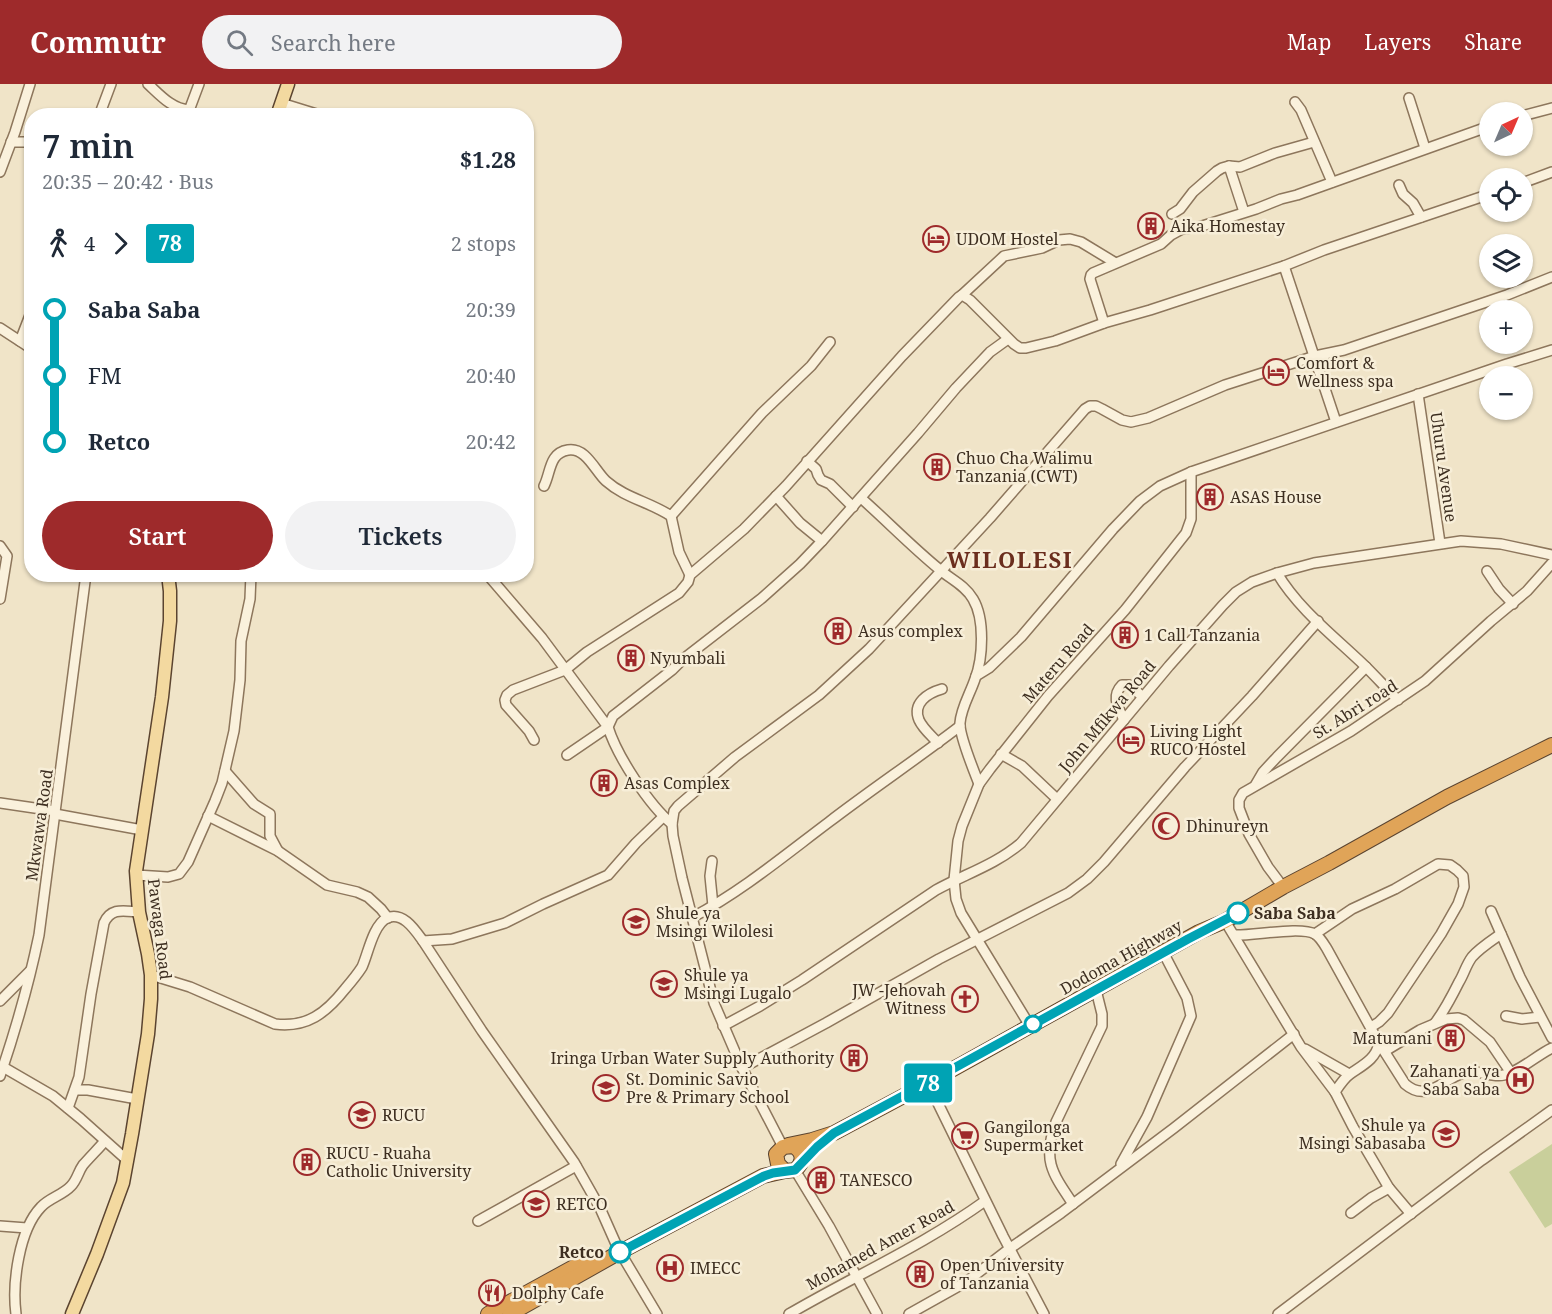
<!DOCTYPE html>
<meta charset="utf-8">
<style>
body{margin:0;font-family:"Noto Serif",serif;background:#f2f2f3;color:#1f2937;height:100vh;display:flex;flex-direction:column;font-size:22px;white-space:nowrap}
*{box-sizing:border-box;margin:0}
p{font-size:20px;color:#747a83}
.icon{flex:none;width:33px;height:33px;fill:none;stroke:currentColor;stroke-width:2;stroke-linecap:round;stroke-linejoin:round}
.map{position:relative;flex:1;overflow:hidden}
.sheet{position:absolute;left:24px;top:24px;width:510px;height:474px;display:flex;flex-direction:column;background:#fff;border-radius:24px;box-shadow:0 2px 4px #0004}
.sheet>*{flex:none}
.badge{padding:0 12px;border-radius:4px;font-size:21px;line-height:39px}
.needle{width:39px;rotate:44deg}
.buttons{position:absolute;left:1479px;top:18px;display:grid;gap:12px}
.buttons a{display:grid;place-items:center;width:54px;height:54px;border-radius:50%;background:#fff;box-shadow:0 2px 4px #0004;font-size:30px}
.map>.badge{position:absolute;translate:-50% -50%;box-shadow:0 0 0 3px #fff}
.legs{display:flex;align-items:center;gap:9px;height:66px;padding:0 18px;font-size:20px}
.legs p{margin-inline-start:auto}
.head{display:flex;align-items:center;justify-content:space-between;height:102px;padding:0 18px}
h1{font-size:33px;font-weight:600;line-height:45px}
.button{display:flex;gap:12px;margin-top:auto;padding:12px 18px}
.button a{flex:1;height:69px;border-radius:36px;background:#9e2a2b;color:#fff;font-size:24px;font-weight:600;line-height:69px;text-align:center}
.button a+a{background:#f2f2f3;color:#1f2937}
ul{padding:0 18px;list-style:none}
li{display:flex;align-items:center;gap:21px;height:66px;font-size:22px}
li i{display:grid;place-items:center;width:9px;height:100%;margin:0 8px;background:currentColor}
li i::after{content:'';width:15px;height:15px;margin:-8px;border:4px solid;border-radius:50%;background:#fff}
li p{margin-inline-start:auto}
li:first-child i{background:linear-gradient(#0000 50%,currentColor 0)}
li:last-child i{background:linear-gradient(currentColor 50%,#0000 0)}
header{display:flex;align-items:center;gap:36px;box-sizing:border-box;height:84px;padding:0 30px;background:#9e2a2b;color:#fff}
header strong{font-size:28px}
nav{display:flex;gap:33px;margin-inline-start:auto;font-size:21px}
.search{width:420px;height:54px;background:#f2f2f3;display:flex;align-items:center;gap:15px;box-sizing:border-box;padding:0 21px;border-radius:33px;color:#747a83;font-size:22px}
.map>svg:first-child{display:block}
.green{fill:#c9cf9b}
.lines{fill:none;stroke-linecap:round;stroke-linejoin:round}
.minor-casing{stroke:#8d765c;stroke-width:12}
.major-casing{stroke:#5b4430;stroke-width:15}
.highway-casing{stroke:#5b4430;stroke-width:16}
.minor{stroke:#faf1dc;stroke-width:9}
.major{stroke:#f3d9a0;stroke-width:12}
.highway{stroke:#e0a458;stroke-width:14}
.line-1-casing{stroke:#fff;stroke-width:14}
.line-1{stroke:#00a3b4;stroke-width:9}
.stop-1-dot{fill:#fff;stroke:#00a3b4;stroke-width:3}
.labels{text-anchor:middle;stroke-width:5;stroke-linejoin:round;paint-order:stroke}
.poi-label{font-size:16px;fill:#3d2e20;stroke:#f7eed8;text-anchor:start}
.street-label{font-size:16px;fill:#3d2e20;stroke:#f7eed8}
.stop-label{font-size:16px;font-weight:bold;fill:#3d2e20;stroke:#f7eed8;text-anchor:start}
.district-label{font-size:22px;font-weight:bold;letter-spacing:1.5px;fill:#6b2e1e;stroke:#f7eed8}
</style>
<header>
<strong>Commutr</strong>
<div class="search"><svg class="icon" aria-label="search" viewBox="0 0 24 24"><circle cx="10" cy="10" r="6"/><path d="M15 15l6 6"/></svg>Search here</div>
<nav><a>Map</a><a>Layers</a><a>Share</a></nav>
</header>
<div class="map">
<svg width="1552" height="1230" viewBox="0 0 1552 1230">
<rect width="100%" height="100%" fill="#f0e4c8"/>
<path class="green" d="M 1552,1060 L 1552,1140 L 1545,1144 L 1509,1088 Z"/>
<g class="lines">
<defs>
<g id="minor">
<path d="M 148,0 C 160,11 172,25 189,26"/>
<path d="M 1409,14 L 1425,64"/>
<path d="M 1295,18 L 1301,26 L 1332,98"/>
<path d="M 281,19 L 323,32"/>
<path d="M 99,32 L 111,0"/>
<path d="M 187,32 L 199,0"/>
<path d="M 1522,32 L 1552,24"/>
<path d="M 11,58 L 32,58"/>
<path d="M 1229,82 L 1244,128"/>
<path d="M 0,88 L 15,48 L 30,0"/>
<path d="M 1522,99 L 1552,88"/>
<path d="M 1399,101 L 1403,110 L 1413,119 L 1421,133"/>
<path d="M 1172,130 L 1180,125 L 1193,108 L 1217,87 L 1222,84 L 1229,82 L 1240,83 L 1275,69 L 1314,58"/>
<path d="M 1284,182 L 1336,338"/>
<path d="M 962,211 L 1004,172 L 1042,164 L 1059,156 L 1070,155 L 1081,158 L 1114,178"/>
<path d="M 1104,239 L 1090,195 L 1091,191 L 1093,189 L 1161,160 L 1171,151 L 1182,145 L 1199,143 L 1256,125 L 1281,115 L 1297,111 L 1490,42"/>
<path d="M 0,244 L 32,265"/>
<path d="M 20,257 L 32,226"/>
<path d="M 1418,310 L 1440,459"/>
<path d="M 807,377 L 816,385 L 818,391 L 821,396 L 830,400 L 853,423"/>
<path d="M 544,402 C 551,388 549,369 568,366 C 586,363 595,387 606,397 C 625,414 650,418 671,432 L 679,468 L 690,491"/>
<path d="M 776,412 L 800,439 L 822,457"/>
<path d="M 861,414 C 887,437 912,463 939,485 C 950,495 965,501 973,515 C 985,535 983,574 975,595 C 970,610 961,624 960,639 C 959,651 974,687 979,700"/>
<path d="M 671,432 L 762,329 L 811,282 L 830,258"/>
<path d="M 0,462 L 7,472 L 0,515"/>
<path d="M 1487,487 L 1499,505 L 1513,520"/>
<path d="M 1277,489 C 1299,526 1335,553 1366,583 C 1377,594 1387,605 1398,616"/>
<path d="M 487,490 L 542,554 L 608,643 L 567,671"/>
<path d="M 976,592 L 989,584 L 1021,553 L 1113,445 L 1140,417 L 1160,402 L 1191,388 L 1507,280 L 1552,266"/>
<path d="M 1124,636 C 1118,623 1111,612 1122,601 L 1129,601 L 1143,613"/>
<path d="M 534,656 L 529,647 L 506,621 L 505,616 L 507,611 L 513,606 L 565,586 L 587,568 L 679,509 L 688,498 L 690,491 L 744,445 L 786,402 L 902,272 L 959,213 L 962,211 L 970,216 L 1014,260 L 1020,264 L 1026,264 L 1055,257 L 1104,239 L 1150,226 L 1284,182 L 1324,166 L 1490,110"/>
<path d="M 938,659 C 932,652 923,645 919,636 C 912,619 928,609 942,605"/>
<path d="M 1001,670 L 1022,682 L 1057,715"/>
<path d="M 225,687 L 254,720 L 270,730 L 270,752 L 278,767"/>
<path d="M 1256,700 L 1263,688 L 1277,673 L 1366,583"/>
<path d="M 0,719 L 55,727"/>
<path d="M 55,730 L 142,746"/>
<path d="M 208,732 L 278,767 L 327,801 L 357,808 L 368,813 L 381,825 L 388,834"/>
<path d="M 672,740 C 649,721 617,672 608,643 L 613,632 L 672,586 L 682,576 L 762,514 L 800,480 L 822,457 L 918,349 L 956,304 L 990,268 L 1008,255"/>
<path d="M 712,777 L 710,792 L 713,822"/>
<path d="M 136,791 L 168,793 L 179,790 L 188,778 L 215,717 L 222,699 L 234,647 L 240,596 L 241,557 L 250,515 L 251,490"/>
<path d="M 1283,803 L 1268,783 L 1249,750 L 1239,724 L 1239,716 L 1243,709 L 1351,647 L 1425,597 L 1491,537 L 1527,507 L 1552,479"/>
<path d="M 1491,827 L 1520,893 L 1552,954"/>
<path d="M 693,833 C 742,807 785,771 829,738 C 872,705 917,675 960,642"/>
<path d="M 1225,837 L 1301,963 L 1335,1008 L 1353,1043 L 1389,1104 L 1411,1130"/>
<path d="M 1315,850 L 1352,825 L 1395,805 L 1438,780 L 1450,781 L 1457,786 L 1463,792 L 1464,803 L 1458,820 L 1441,850 L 1388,929 L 1379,938 L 1371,943"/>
<path d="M 1234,851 C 1253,852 1300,842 1315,850 C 1320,853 1324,860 1327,865 L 1379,959 C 1376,975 1363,981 1350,990 C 1344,994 1339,1002 1335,1008"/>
<path d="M 423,857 L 452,855 L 505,839 L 543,820 L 608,791 L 636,759 L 663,733"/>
<path d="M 151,891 L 190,903 L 275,940 C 307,944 326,929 345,905 C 351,898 357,891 362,883 C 368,870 373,841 387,834 C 403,827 415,846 423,857 L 482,947 L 574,1078 L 600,1124 L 616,1160"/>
<path d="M 0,917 L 30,887"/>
<path d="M 1506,932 L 1522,935 L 1540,933"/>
<path d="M 1435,939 C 1445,926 1452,912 1459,898 C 1464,890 1466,881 1472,873 C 1480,864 1491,857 1501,850"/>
<path d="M 723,942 L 760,922 L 802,896 L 936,806 C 965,790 995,781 1021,759 L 1169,582 L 1223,521 L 1236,508 L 1252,498 L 1277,489 L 1314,479 L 1461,457 L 1501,460 L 1552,471"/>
<path d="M 1030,942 L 961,829 L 956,815 L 954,796 L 958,757 L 962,742 L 979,700 L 990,685 L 1048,612 L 1125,526 L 1186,449 L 1191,435 L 1191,388"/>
<path d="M 1379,959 L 1405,1000 C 1427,1019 1442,996 1463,989 C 1476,984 1490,994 1504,991 C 1519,988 1537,971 1552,964"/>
<path d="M 1305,965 L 1349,990"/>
<path d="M 1385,967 L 1420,946 L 1446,935 L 1458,934 L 1464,936 L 1490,958 L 1511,989"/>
<path d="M 3,983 L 53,1012 L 81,1035 L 128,1077"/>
<path d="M 742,984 L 826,939 L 939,875 L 1068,809 L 1087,795 L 1104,778 L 1185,683 L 1252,612 L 1318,537"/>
<path d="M 0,992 C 16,945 29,899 39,851 L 86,490"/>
<path d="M 928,999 L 1003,1152 L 1044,1230"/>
<path d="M 75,1006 L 88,1006 L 137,1015"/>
<path d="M 68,1024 L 79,993 L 91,910 L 104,839 C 111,823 124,827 139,828"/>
<path d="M 783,1063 L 742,984 L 714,919 L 682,794 L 673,752 L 672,740 L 674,727 L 678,722 L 735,673 L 819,611 L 869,565 L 990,434 L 1085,325 L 1090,322 L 1096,322 L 1102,325 L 1122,336 L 1131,338 L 1148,334 L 1225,301 L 1315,272 L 1344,266 L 1507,211 L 1552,193"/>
<path d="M 1121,1080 L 1147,1033 L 1191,932 L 1187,914 L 1163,868"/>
<path d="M 795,1086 L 829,1142 L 877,1230"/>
<path d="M 1073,1120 C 1052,1089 1042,1076 1056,1038 L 1102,942 L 1102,930 L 1096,906"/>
<path d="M 1351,1129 L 1371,1114 L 1389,1104"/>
<path d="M 478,1137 L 576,1082"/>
<path d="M 0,1142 L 27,1144"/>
<path d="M 620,1168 L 657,1230"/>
<path d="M 16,1230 C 12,1199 19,1146 41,1123 C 49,1114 63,1111 71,1102 C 77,1096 78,1088 83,1081 C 90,1073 98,1065 105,1057"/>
<path d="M 789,1230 C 854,1192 924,1161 985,1117"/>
<path d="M 909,1230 L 966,1198 L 1009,1165 L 1061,1129 L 1174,1044 L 1294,950"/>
<path d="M 1278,1230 L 1482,1076 L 1552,1026"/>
</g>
<g id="major">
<path d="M 277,32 L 288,0"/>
<path d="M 72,1230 L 97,1170 L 123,1099 L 132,1050 L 148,950 L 151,915 L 151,891 L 148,870 L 139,828 L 136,787 L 162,613 L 170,537 L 170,507 L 168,490"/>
</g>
<g id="highway">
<path d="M 788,1061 L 812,1056 L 834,1049 L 928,999 L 1199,848 L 1225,837 L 1283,803 L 1329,779 L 1447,713 L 1552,661"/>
<path d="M 488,1230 L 592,1173"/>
<path d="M 510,1230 L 620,1168 L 763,1092 L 785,1087 L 795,1086 C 805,1078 803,1067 793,1062 L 783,1063 L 776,1070 L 778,1080 L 785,1087"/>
</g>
</defs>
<use href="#minor" class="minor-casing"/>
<use href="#major" class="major-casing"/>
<use href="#highway" class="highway-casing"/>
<use href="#minor" class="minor"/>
<use href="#major" class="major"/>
<use href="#highway" class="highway"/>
</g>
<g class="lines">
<defs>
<path id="line-1" d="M 620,1168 L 764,1092 L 773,1089 L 795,1086 L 817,1063 L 834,1049 L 927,999 L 1188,855 L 1238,829"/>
</defs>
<use href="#line-1" class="line-1-casing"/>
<use href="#line-1" class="line-1"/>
</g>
<defs>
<symbol id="building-ring" viewBox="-11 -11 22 22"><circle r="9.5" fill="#f7eed8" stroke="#9e2a2b" stroke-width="1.5"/><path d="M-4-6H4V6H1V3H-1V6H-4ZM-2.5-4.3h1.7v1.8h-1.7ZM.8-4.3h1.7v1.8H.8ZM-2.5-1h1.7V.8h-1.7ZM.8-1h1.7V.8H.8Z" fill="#9e2a2b"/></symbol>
<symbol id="hotel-ring" viewBox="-11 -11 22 22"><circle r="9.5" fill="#f7eed8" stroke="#9e2a2b" stroke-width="1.5"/><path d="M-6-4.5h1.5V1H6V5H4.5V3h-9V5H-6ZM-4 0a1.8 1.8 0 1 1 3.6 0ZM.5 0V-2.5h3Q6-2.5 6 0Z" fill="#9e2a2b"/></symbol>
<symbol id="mosque-ring" viewBox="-11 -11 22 22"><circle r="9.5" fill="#f7eed8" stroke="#9e2a2b" stroke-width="1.5"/><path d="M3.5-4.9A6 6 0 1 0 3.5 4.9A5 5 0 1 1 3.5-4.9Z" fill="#9e2a2b"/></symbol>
<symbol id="school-ring" viewBox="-11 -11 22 22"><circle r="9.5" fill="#f7eed8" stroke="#9e2a2b" stroke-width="1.5"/><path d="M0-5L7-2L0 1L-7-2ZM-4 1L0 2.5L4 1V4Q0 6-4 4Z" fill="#9e2a2b"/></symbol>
<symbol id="church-ring" viewBox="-11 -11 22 22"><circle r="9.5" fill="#f7eed8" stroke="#9e2a2b" stroke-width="1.5"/><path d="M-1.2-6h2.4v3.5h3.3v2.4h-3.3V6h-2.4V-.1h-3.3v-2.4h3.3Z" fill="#9e2a2b"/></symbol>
<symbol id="hospital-ring" viewBox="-11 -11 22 22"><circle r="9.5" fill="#f7eed8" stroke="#9e2a2b" stroke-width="1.5"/><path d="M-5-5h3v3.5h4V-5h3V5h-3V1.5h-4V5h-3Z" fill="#9e2a2b"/></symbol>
<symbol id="university-ring" viewBox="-11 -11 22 22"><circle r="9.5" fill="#f7eed8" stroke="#9e2a2b" stroke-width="1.5"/><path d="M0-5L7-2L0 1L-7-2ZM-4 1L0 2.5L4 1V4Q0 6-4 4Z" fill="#9e2a2b"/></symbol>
<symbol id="supermarket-ring" viewBox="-11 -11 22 22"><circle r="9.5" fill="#f7eed8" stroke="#9e2a2b" stroke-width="1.5"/><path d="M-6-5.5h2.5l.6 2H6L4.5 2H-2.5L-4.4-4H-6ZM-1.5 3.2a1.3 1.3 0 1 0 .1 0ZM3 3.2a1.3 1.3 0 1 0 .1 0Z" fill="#9e2a2b"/></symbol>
<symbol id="restaurant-ring" viewBox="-11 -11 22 22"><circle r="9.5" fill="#f7eed8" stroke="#9e2a2b" stroke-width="1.5"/><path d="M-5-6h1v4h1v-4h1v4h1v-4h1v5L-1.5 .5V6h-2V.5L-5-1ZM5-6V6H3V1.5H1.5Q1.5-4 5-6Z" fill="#9e2a2b"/></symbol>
</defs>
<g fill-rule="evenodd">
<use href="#building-ring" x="1136" y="127" width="30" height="30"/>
<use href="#hotel-ring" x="921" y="140" width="30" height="30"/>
<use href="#hotel-ring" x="1261" y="273" width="30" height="30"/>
<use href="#building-ring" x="922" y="368" width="30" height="30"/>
<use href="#building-ring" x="1195" y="398" width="30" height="30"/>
<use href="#building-ring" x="823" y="532" width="30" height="30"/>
<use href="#building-ring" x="1110" y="536" width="30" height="30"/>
<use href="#building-ring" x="616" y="559" width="30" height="30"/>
<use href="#hotel-ring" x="1116" y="641" width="30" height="30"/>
<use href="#building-ring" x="589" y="684" width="30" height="30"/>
<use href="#mosque-ring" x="1151" y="727" width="30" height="30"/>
<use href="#school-ring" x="621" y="823" width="30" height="30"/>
<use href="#school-ring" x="649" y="885" width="30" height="30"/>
<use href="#church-ring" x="950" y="900" width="30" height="30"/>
<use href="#building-ring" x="1436" y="939" width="30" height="30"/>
<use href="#building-ring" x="839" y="959" width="30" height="30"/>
<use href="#hospital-ring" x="1505" y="981" width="30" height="30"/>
<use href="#school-ring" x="591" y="989" width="30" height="30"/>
<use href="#university-ring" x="347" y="1016" width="30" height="30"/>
<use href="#school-ring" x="1431" y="1035" width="30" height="30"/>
<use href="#supermarket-ring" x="950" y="1037" width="30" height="30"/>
<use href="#building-ring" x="292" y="1063" width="30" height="30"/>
<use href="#building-ring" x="806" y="1081" width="30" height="30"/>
<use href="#university-ring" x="521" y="1105" width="30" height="30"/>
<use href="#hospital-ring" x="655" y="1169" width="30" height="30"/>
<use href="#building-ring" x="905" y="1175" width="30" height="30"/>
<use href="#restaurant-ring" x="477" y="1194" width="30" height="30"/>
</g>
<g class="stop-1-dot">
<circle cx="1238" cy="829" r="10"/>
<circle cx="1033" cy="940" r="8"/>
<circle cx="620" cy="1168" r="10"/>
</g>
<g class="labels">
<g class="poi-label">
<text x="1170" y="148">Aika Homestay</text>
<text x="956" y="161">UDOM Hostel</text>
<text x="1296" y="285">Comfort &amp;<tspan x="1296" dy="18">Wellness spa</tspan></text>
<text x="956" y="380">Chuo Cha Walimu<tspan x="956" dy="18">Tanzania (CWT)</tspan></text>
<text x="1230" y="419">ASAS House</text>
<text x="858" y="553">Asus complex</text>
<text x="1144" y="557">1 Call Tanzania</text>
<text x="650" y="580">Nyumbali</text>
<text x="1150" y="653">Living Light<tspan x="1150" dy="18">RUCO Hostel</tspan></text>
<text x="624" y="705">Asas Complex</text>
<text x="1186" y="748">Dhinureyn</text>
<text x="656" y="835">Shule ya<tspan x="656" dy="18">Msingi Wilolesi</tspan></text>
<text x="684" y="897">Shule ya<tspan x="684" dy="18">Msingi Lugalo</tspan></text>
<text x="946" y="912" text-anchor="end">JW -Jehovah<tspan x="946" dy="18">Witness</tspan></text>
<text x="1432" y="960" text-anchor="end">Matumani</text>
<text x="834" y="980" text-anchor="end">Iringa Urban Water Supply Authority</text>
<text x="1500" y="993" text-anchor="end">Zahanati ya<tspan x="1500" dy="18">Saba Saba</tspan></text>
<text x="626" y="1001">St. Dominic Savio<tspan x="626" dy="18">Pre &amp; Primary School</tspan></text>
<text x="382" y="1037">RUCU</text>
<text x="1426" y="1047" text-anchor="end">Shule ya<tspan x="1426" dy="18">Msingi Sabasaba</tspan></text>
<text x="984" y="1049">Gangilonga<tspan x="984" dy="18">Supermarket</tspan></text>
<text x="326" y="1075">RUCU - Ruaha<tspan x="326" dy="18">Catholic University</tspan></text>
<text x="840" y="1102">TANESCO</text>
<text x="556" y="1126">RETCO</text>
<text x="940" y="1187">Open University<tspan x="940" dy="18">of Tanzania</tspan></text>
<text x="690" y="1190">IMECC</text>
<text x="512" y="1215">Dolphy Cafe</text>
</g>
<g class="street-label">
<text transform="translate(1444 383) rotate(82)" y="6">Uhuru Avenue</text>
<text transform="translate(1058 579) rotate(-49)" y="6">Materu Road</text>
<text transform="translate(1355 625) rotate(-32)" y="6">St. Abri road</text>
<text transform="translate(1107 632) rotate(-50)" y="6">John Mfikwa Road</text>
<text transform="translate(39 741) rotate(-82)" y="6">Mkwawa Road</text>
<text transform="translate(160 845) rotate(83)" y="6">Pawaga Road</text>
<text transform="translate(1121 873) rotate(-29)" y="6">Dodoma Highway</text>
<text transform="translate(880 1161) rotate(-29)" y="6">Mohamed Amer Road</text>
</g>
<g class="stop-label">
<text x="1254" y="835">Saba Saba</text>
<text x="604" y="1174" text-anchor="end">Retco</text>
</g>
<g class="district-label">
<text x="1010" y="484">WILOLESI</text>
</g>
</g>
</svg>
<div class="buttons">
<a><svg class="needle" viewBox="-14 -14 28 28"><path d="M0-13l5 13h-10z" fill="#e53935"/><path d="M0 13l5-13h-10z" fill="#747a83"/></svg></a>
<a><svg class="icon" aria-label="locate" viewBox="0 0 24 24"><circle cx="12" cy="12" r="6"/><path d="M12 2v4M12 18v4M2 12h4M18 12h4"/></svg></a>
<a><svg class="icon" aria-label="layers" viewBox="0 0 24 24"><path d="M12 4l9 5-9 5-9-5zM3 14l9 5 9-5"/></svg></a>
<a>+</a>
<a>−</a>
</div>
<b class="badge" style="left:928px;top:999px;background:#00a3b4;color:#fff">78</b>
<section class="sheet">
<div class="head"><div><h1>7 min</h1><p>20:35 – 20:42 · Bus</p></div><b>$1.28</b></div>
<div class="legs"><svg class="icon" aria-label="walk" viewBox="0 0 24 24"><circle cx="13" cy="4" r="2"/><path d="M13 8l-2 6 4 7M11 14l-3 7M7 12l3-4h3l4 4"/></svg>4<svg class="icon" aria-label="forward" viewBox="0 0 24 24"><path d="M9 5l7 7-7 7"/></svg><b class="badge" style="background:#00a3b4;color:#fff">78</b><p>2 stops</p></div>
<ul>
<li><i style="color:#00a3b4"></i><b>Saba Saba</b><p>20:39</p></li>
<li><i style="color:#00a3b4"></i><span>FM</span><p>20:40</p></li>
<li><i style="color:#00a3b4"></i><b>Retco</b><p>20:42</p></li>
</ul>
<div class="button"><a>Start</a><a>Tickets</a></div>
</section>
</div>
